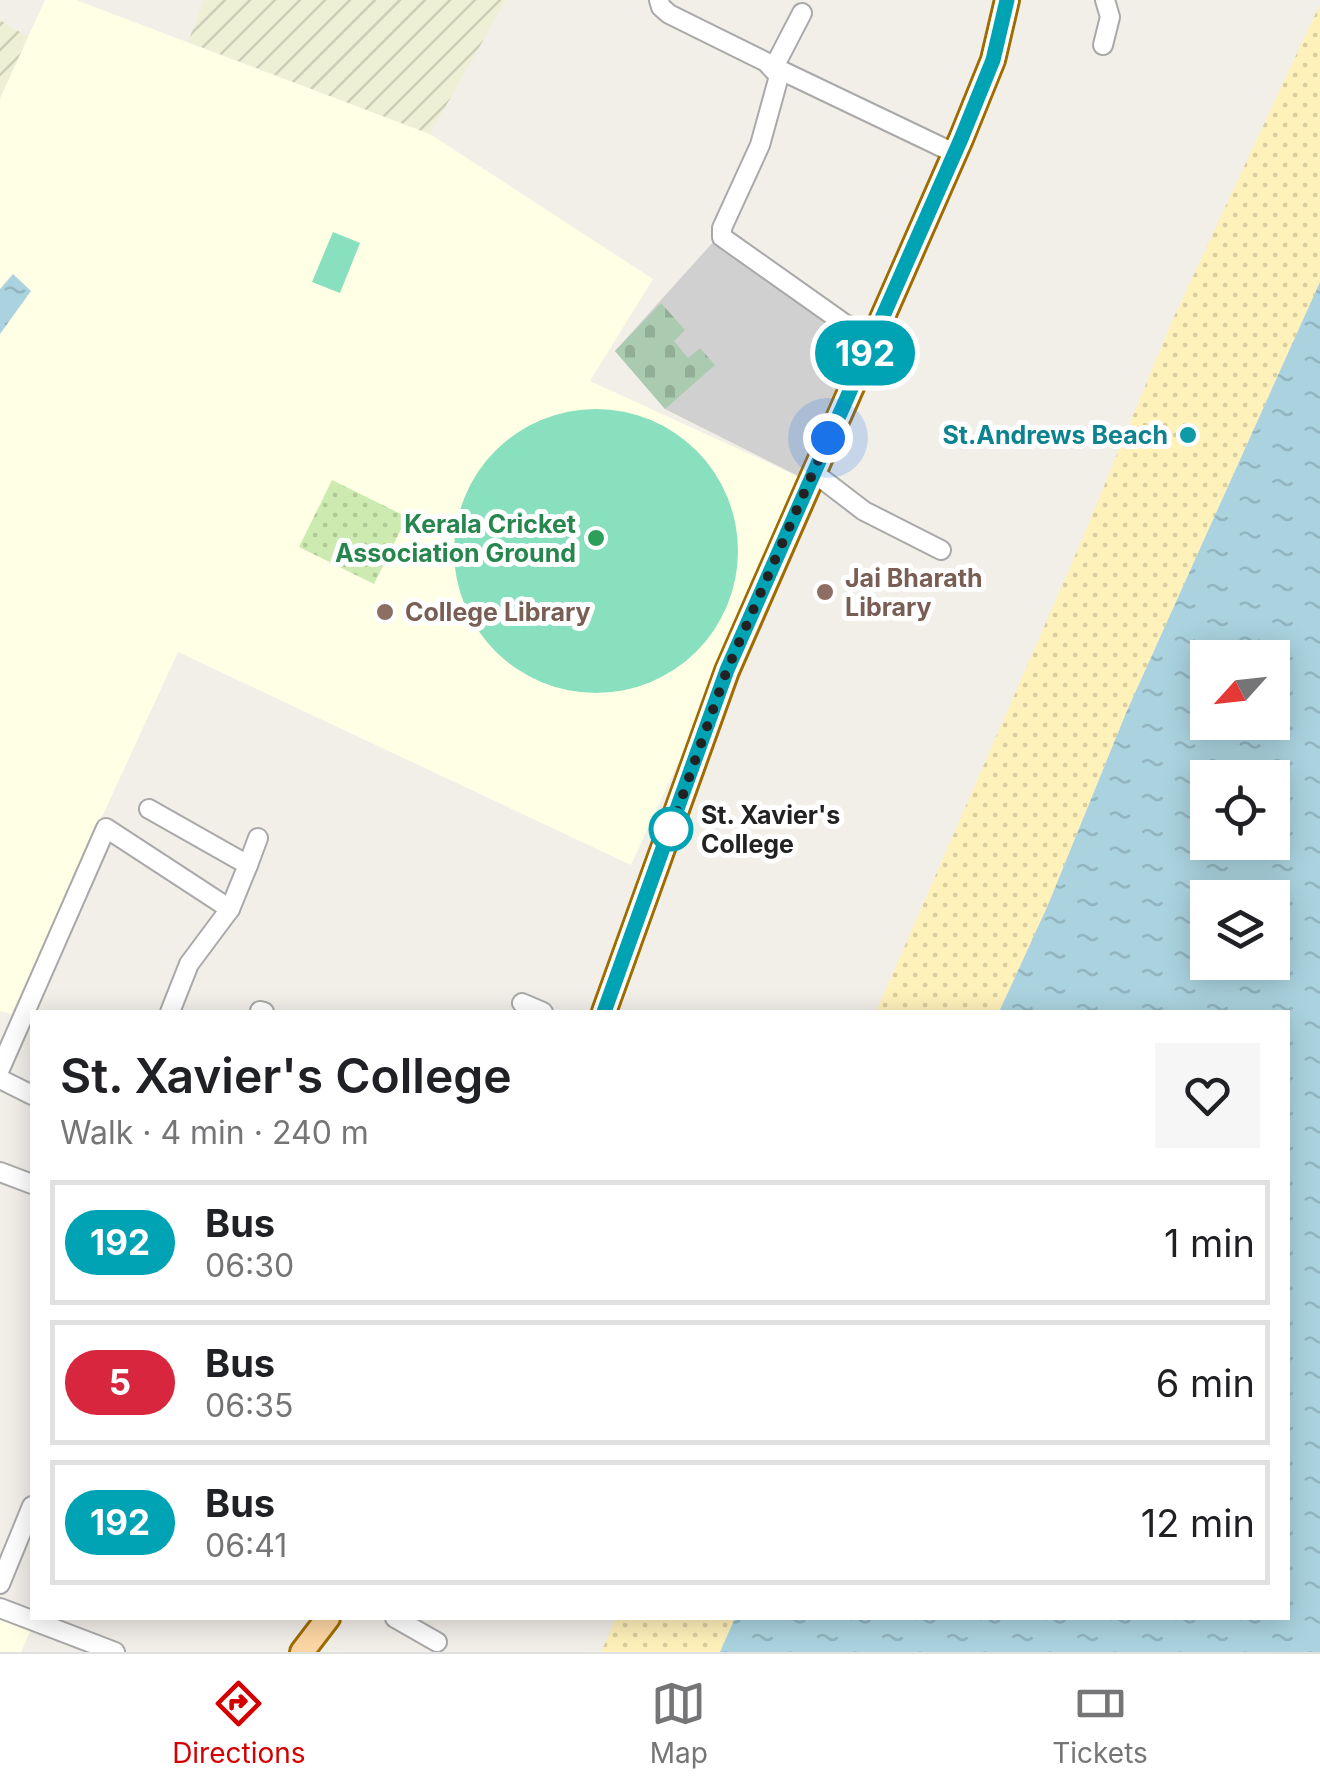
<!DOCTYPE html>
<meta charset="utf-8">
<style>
body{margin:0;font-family:Inter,sans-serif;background:#f6f6f6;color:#202124;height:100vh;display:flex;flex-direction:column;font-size:38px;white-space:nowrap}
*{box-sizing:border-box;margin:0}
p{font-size:32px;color:#757577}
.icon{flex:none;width:55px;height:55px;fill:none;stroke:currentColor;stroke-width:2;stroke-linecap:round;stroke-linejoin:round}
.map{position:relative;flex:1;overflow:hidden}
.panel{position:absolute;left:30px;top:1010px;width:1260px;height:610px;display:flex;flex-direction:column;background:#fff;border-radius:0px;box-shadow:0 5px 25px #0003}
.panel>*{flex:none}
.badge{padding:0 20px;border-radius:32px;font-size:35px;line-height:65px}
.needle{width:65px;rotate:243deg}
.controls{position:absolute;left:1190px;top:640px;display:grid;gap:20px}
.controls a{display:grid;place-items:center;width:100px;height:100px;border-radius:0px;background:#fff;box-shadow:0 5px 25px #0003;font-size:50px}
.you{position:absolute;width:50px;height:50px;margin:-25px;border:8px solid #fff;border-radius:50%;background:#1a73e8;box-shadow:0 0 0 15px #1a73e833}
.map>.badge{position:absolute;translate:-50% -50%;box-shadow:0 0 0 5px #fff}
.round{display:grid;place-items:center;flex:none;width:105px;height:105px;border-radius:0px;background:#f6f6f6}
.head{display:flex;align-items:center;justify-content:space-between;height:170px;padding:0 30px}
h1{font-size:48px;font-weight:600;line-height:75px}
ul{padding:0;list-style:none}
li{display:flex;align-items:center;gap:30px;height:125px;margin:0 20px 15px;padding:0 10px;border:5px solid #e0e0e0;border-radius:0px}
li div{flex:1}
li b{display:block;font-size:38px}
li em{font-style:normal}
li .badge{min-width:110px;font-weight:700;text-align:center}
.tabs{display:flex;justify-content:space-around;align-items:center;height:140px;border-top:2px solid #e0e0e0;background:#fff;font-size:28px;color:#757577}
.tabs a{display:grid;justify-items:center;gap:5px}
.tabs .active{color:#d40000}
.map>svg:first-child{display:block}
.education{fill:#ffffe5}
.religious{fill:#d0d0d0}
.farmland{fill:url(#farmland-furrows)}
.sand{fill:url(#sand-dots)}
.cemetery{fill:url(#cemetery-stones)}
.garden{fill:url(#garden-dots)}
.pitch{fill:#88e0be}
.water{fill:url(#water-ripples);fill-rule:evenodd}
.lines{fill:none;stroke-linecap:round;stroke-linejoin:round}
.minor-casing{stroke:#a9a9a9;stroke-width:22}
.major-casing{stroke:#a06b00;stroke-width:28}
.minor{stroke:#fff;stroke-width:18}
.major{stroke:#fcd6a4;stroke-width:22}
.line-casing{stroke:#fff;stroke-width:22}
.line{stroke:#00a3b4;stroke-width:15}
.walk{stroke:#222;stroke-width:10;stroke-dasharray:0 18}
.culture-dot{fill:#0f9aa8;stroke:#fff;stroke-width:4}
.leisure-dot{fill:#2e9e5b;stroke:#fff;stroke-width:4}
.education-dot{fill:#8d6e63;stroke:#fff;stroke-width:4}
.stop-dot{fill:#fff;stroke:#00a3b4;stroke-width:5}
.labels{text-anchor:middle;stroke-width:10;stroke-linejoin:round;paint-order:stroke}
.culture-label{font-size:25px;font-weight:bold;fill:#0d838f;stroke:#fff;text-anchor:end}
.leisure-label{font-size:25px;font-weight:bold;fill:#27864d;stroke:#fff;text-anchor:end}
.education-label{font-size:25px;font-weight:bold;fill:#785e54;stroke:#fff;text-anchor:start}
.stop-label{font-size:25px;font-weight:bold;fill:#222;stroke:#fff;text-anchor:start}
</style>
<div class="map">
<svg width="1320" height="1652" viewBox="0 0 1320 1652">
<defs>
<pattern id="farmland-furrows" width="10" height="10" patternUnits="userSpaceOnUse" patternTransform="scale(2.5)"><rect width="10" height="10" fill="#eef0d5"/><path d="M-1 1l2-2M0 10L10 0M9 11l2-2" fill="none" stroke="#ccceb7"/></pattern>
<pattern id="sand-dots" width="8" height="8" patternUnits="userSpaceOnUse" patternTransform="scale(2.5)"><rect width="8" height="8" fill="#fff1ba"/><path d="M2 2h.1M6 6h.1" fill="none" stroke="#dacea0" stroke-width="1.8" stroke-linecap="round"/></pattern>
<pattern id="cemetery-stones" width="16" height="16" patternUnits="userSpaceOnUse" patternTransform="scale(2.5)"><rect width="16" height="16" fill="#aacbaf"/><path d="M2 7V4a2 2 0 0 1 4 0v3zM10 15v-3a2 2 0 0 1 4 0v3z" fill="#92ae96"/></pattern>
<pattern id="garden-dots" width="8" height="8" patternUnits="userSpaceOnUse" patternTransform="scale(2.5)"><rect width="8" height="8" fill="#cdebb0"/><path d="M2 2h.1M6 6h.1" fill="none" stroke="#b0c997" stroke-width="1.8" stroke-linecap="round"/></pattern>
<pattern id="water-ripples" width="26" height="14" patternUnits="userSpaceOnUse" patternTransform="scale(2.5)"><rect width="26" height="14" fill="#aad3df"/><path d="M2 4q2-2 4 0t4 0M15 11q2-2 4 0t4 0" fill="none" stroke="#92b5bf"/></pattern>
</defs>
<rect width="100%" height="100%" fill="#f2efe9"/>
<g class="education">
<path d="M 45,0 L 76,0 L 430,134 L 653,279 L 590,381 L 808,481 L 631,865 L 178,652 L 11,1014 L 0,1011 L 0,98 Z"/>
<path d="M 0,1612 L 33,1625 L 21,1652 L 0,1652 Z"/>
</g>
<path class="religious" d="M 715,240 L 863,341 L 808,481 L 665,409 L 615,351 Z"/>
<g class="farmland">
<path d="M 204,0 L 506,0 L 430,134 L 188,42 Z"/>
<path d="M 0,20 L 28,37 L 0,98 Z"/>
</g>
<g class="sand">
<path d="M 1320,4 L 1320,282 L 1126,713 L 1048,905 L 999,1012 L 876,1012 L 1078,549 L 1172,321 Z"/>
<path d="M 616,1618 L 735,1618 L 720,1652 L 601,1652 Z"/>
</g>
<path class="cemetery" d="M 661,303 L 685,330 L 674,341 L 688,358 L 700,348 L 715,365 L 665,409 L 615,351 Z"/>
<path class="garden" d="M 332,480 L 407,517 L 374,584 L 299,547 Z"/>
<g class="pitch">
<path d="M 333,232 L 360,243 L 340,293 L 312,282 Z"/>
<circle cx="596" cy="551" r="142"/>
</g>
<g class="water">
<path d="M 13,274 L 31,291 L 0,334 L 0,289 Z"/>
<path d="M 1320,282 L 1320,1652 L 720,1652 L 735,1618 L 1288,1618 L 1288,1012 L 999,1012 L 1048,905 L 1126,713 ZM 1208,658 L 1272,658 L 1272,722 L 1208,722 ZM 1208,778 L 1272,778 L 1272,842 L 1208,842 ZM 1208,898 L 1272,898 L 1272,962 L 1208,962 Z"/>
</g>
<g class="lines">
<defs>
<g id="minor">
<path d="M 659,0 L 661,7 L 669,14 L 766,62 L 779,76 L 760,145 L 722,228 L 722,237 L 845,324 L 872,337"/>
<path d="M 802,13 L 774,67 L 954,153"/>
<path d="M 1103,45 L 1110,17 L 1105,0"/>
<path d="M 813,472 L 864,511 L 941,550"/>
<path d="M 149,809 L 248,865 L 230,909 L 189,964 L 170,1012"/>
<path d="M 248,865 L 258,838"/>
<path d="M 522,1003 L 543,1012"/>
<path d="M 260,1011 L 264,1012"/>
<path d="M 0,1069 L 106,828 L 230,909"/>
<path d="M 0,1079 L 32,1095"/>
<path d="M 0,1172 L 32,1184"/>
<path d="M 0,1584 L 32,1506"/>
<path d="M 0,1608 L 115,1652"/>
<path d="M 395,1618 L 437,1642"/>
</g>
<g id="major">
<path d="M 604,1012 L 727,671 L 961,139 L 993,60 L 1007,0"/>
<path d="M 302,1652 L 328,1618"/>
</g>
</defs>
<use href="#minor" class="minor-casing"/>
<use href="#major" class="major-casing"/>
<use href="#minor" class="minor"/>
<use href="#major" class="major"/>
</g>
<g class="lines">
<defs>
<path id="line" d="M 604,1012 L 727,670 L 961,139 L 993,60 L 1007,0"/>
</defs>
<use href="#line" class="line-casing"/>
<use href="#line" class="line"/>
<path class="walk" d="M 671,829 L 668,837 L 727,670 L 828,438"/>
</g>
<circle class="culture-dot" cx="1188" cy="435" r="10"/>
<circle class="leisure-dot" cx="596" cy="538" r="10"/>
<g class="education-dot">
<circle cx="825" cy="592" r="10"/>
<circle cx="385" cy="612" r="10"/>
</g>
<circle class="stop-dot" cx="671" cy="829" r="20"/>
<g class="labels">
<g class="culture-label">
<text x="1168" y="444">St.Andrews Beach</text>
</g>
<g class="leisure-label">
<text x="576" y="533">Kerala Cricket<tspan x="576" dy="29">Association Ground</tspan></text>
</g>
<g class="education-label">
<text x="845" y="587">Jai Bharath<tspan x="845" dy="29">Library</tspan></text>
<text x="405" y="621">College Library</text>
</g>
<g class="stop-label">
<text x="701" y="824">St. Xavier's<tspan x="701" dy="29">College</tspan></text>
</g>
</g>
</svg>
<div class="controls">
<a><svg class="needle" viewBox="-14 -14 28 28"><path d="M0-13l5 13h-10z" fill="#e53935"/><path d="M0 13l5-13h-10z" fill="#757577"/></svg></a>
<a><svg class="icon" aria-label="locate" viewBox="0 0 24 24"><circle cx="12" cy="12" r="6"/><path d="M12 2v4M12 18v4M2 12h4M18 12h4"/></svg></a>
<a><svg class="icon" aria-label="layers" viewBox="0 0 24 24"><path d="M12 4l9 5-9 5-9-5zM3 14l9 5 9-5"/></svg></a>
</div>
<div class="you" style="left:828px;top:438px"></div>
<b class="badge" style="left:865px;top:353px;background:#00a3b4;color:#fff">192</b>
<section class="panel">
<div class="head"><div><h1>St. Xavier's College</h1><p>Walk · 4 min · 240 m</p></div><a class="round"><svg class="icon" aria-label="heart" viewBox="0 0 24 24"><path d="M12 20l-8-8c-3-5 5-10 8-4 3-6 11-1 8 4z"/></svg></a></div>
<ul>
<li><span class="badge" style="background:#00a3b4;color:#fff">192</span><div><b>Bus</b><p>06:30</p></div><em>1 min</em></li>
<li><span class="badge" style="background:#d7263d;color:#fff">5</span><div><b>Bus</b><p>06:35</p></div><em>6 min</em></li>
<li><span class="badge" style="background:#00a3b4;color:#fff">192</span><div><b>Bus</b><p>06:41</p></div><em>12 min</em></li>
</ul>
</section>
</div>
<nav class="tabs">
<a class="active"><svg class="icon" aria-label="directions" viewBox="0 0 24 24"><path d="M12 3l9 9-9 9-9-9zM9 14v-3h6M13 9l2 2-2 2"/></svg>Directions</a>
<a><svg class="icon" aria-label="map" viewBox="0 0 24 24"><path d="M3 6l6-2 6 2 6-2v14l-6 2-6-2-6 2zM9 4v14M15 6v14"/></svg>Map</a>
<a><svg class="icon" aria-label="tickets" viewBox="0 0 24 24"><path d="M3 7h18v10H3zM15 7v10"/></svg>Tickets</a>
</nav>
